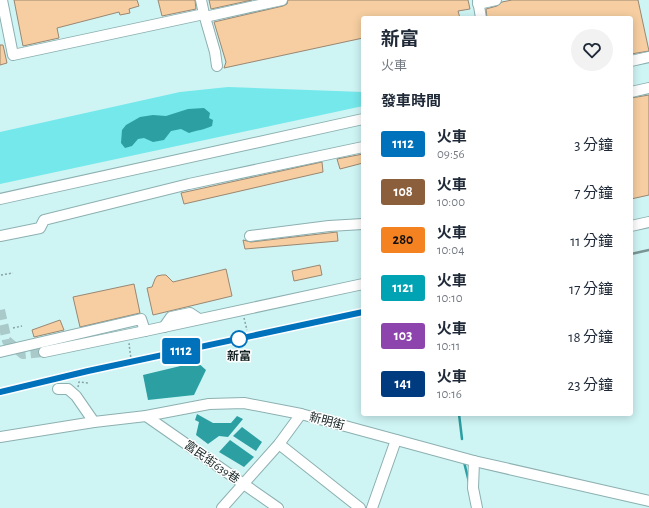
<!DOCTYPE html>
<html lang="zh-TW">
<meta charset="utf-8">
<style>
body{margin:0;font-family:"Alegreya Sans","Noto Sans TC",sans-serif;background:#f2f2f3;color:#1f2937;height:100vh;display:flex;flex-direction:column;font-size:15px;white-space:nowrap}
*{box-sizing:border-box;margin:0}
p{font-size:13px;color:#747a83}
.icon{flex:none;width:22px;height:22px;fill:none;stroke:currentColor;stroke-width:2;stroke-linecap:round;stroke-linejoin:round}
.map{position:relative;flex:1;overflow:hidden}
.sheet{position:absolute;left:361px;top:16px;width:272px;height:400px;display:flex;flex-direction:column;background:#fff;border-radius:4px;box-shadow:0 2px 10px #0003}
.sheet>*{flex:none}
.badge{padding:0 8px;border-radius:3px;font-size:14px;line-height:26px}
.map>.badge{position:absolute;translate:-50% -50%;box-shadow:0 0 0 2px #fff}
h2{padding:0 20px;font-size:15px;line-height:36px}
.round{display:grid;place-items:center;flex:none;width:42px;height:42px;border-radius:21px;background:#f2f2f3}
.summary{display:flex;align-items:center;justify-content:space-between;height:68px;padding:0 20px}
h1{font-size:19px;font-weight:700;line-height:30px}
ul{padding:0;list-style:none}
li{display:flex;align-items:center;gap:12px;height:48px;padding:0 20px}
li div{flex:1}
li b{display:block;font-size:15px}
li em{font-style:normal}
li .badge{min-width:44px;font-weight:700;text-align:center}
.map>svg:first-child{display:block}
.green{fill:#74e8eb}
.water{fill:#2b9fa2}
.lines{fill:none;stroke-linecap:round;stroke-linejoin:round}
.stream{stroke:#2b9fa2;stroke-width:2.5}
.building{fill:#f6cea1;stroke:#9a8772}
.minor-tunnel{stroke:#aacaca;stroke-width:10;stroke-dasharray:10 5;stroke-linecap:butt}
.minor-casing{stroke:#8db0b1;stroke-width:12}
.path{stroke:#87a3a3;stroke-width:1.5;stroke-dasharray:2 2;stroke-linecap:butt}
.minor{stroke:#fff;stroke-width:10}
.rail{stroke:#7a9595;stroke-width:2.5}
.line-casing{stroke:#fff;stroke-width:9}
.line{stroke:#0072bc;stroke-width:6}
.stop-dot{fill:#fff;stroke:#0072bc;stroke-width:2}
.labels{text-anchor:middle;stroke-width:3;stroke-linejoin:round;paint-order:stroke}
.stop-label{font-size:12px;font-weight:bold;fill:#152323;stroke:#fff}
.street-label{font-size:12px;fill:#152323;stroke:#fff}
</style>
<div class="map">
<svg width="649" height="508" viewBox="0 0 649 508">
<rect width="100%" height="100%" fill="#cff4f4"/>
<path class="green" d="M 228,87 L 363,92 L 363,106 L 0,184 L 0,132 L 180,92 Z"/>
<g class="water">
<path d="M 204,108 L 210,113 L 209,118 L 213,120 L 212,126 C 204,130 197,130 189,133 L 181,129 L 171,131 L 164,140 L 153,142 L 144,138 L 138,139 L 132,146 L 125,148 L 121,143 L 122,130 L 126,125 L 140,117 L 153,115 L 166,116 L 188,109 Z"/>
<path d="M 197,362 L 206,370 L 194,395 L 148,400 L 143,375 Z"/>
<path d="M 197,414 L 213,423 L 231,423 L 237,416 L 243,419 L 228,437 L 219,436 L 208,444 L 196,435 L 199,422 L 195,420 Z"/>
<path d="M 242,427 L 262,442 L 256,451 L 233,436 Z"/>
<path d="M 230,440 L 254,457 L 244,467 L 219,452 Z"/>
</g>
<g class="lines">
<g class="stream">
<path d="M 459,414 L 462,439"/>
<path d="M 464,462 L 469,482"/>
</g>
</g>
<g class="building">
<path d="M 14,0 L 137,0 L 139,6 L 129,9 L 130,13 L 120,15 L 119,12 L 57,28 L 59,38 L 23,46 Z"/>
<path d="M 158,0 L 195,0 L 196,9 L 162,16 Z"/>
<path d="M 209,0 L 252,0 L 211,9 Z"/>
<path d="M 288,0 L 468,0 L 470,9 L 458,11 L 460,18 L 363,18 L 363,38 L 224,68 L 226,62 L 214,22 L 283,6 L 287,4 Z"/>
<path d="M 512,0 L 638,0 L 649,51 L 631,54 L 631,18 L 487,18 L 486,9 L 497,6 L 502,2 Z"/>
<path d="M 0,45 L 3,45 L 7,63 L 0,65 Z"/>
<path d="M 649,95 L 649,195 L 631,199 L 631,98 Z"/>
<path d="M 363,154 L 363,163 L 340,169 L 337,159 Z"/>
<path d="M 322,162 L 323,172 L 184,204 L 181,193 Z"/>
<path d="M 337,232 L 338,241 L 245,249 L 243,240 L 251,242 Z"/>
<path d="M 320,265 L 322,275 L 294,281 L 292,271 Z"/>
<path d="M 226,269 L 232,296 L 153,315 L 147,288 L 152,287 L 155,279 L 157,276 L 162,275 L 166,275 L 173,282 Z"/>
<path d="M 134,284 L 140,313 L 80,327 L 73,297 Z"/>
<path d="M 60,320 L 64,330 L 34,337 L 32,330 Z"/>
</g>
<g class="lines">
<path class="minor-tunnel" d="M 0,310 L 7,341 L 23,354 L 44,352"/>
<defs>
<g id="minor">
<path d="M 2,0 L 13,55 L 204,14 L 201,0"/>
<path d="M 478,0 L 481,18"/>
<path d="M 478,4 L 496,0"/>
<path d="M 204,14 L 215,52 L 217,66"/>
<path d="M 205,17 L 282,0"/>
<path d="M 631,61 L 649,57"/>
<path d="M 631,92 L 649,88"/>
<path d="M 0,199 L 363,119"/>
<path d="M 631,226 L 649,222"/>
<path d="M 0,236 L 40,228 L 44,220 L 189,184 L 363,147"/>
<path d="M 250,236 L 329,226 L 363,224"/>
<path d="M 164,327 L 171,317 L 190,313 L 199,319"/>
<path d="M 0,352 L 141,319 L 145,331 L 363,284"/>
<path d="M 44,352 L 145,331"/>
<path d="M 58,389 L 68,389 L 76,396 L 94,422"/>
<path d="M 146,416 L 278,508"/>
<path d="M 0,437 L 94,422 L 146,416 L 209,404 L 244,403 L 301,414 L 474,461 L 649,501"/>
<path d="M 279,444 L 360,508"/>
<path d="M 474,461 L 473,488 L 477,508"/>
<path d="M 222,508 L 279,444 L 301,414"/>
<path d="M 372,508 L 396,440"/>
</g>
</defs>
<use href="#minor" class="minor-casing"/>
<g class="path">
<path d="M 1,275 L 13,273"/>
<path d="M 244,318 L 247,330"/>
<path d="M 13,328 L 22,326"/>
<path d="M 130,344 L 129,344 L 131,359"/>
<path d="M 78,387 L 79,382 L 88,383"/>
</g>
<use href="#minor" class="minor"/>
<g class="rail">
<path d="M 631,254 L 649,250"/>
<path d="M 0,392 L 88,371 L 363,312"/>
</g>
</g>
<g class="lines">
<defs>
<path id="line" d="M 0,392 L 88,371 L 363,312"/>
</defs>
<use href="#line" class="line-casing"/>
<use href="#line" class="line"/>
</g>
<circle class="stop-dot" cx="239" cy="339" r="8"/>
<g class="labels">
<g class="stop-label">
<text x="239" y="360">新富</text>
</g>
<g class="street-label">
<text transform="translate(327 421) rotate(15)" y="4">新明街</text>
<text transform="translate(212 462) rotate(35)" y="4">富民街639巷</text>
</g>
</g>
</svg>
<b class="badge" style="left:181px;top:351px;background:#0072bc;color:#fff">1112</b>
<section class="sheet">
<div class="summary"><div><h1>新富</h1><p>火車</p></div><a class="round"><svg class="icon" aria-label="heart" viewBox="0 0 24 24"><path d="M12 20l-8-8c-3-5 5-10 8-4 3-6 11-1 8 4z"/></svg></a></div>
<h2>發車時間</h2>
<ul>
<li><span class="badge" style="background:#0072bc;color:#fff">1112</span><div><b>火車</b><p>09:56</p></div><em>3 分鐘</em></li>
<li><span class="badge" style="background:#8b5e3c;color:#fff">108</span><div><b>火車</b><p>10:00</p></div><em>7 分鐘</em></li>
<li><span class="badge" style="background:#f58220;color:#111">280</span><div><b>火車</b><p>10:04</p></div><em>11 分鐘</em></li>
<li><span class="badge" style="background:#00a3b4;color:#fff">1121</span><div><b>火車</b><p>10:10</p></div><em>17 分鐘</em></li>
<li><span class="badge" style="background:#8e44ad;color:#fff">103</span><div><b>火車</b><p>10:11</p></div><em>18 分鐘</em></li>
<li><span class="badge" style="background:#003b80;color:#fff">141</span><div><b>火車</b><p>10:16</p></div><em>23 分鐘</em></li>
</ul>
</section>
</div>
